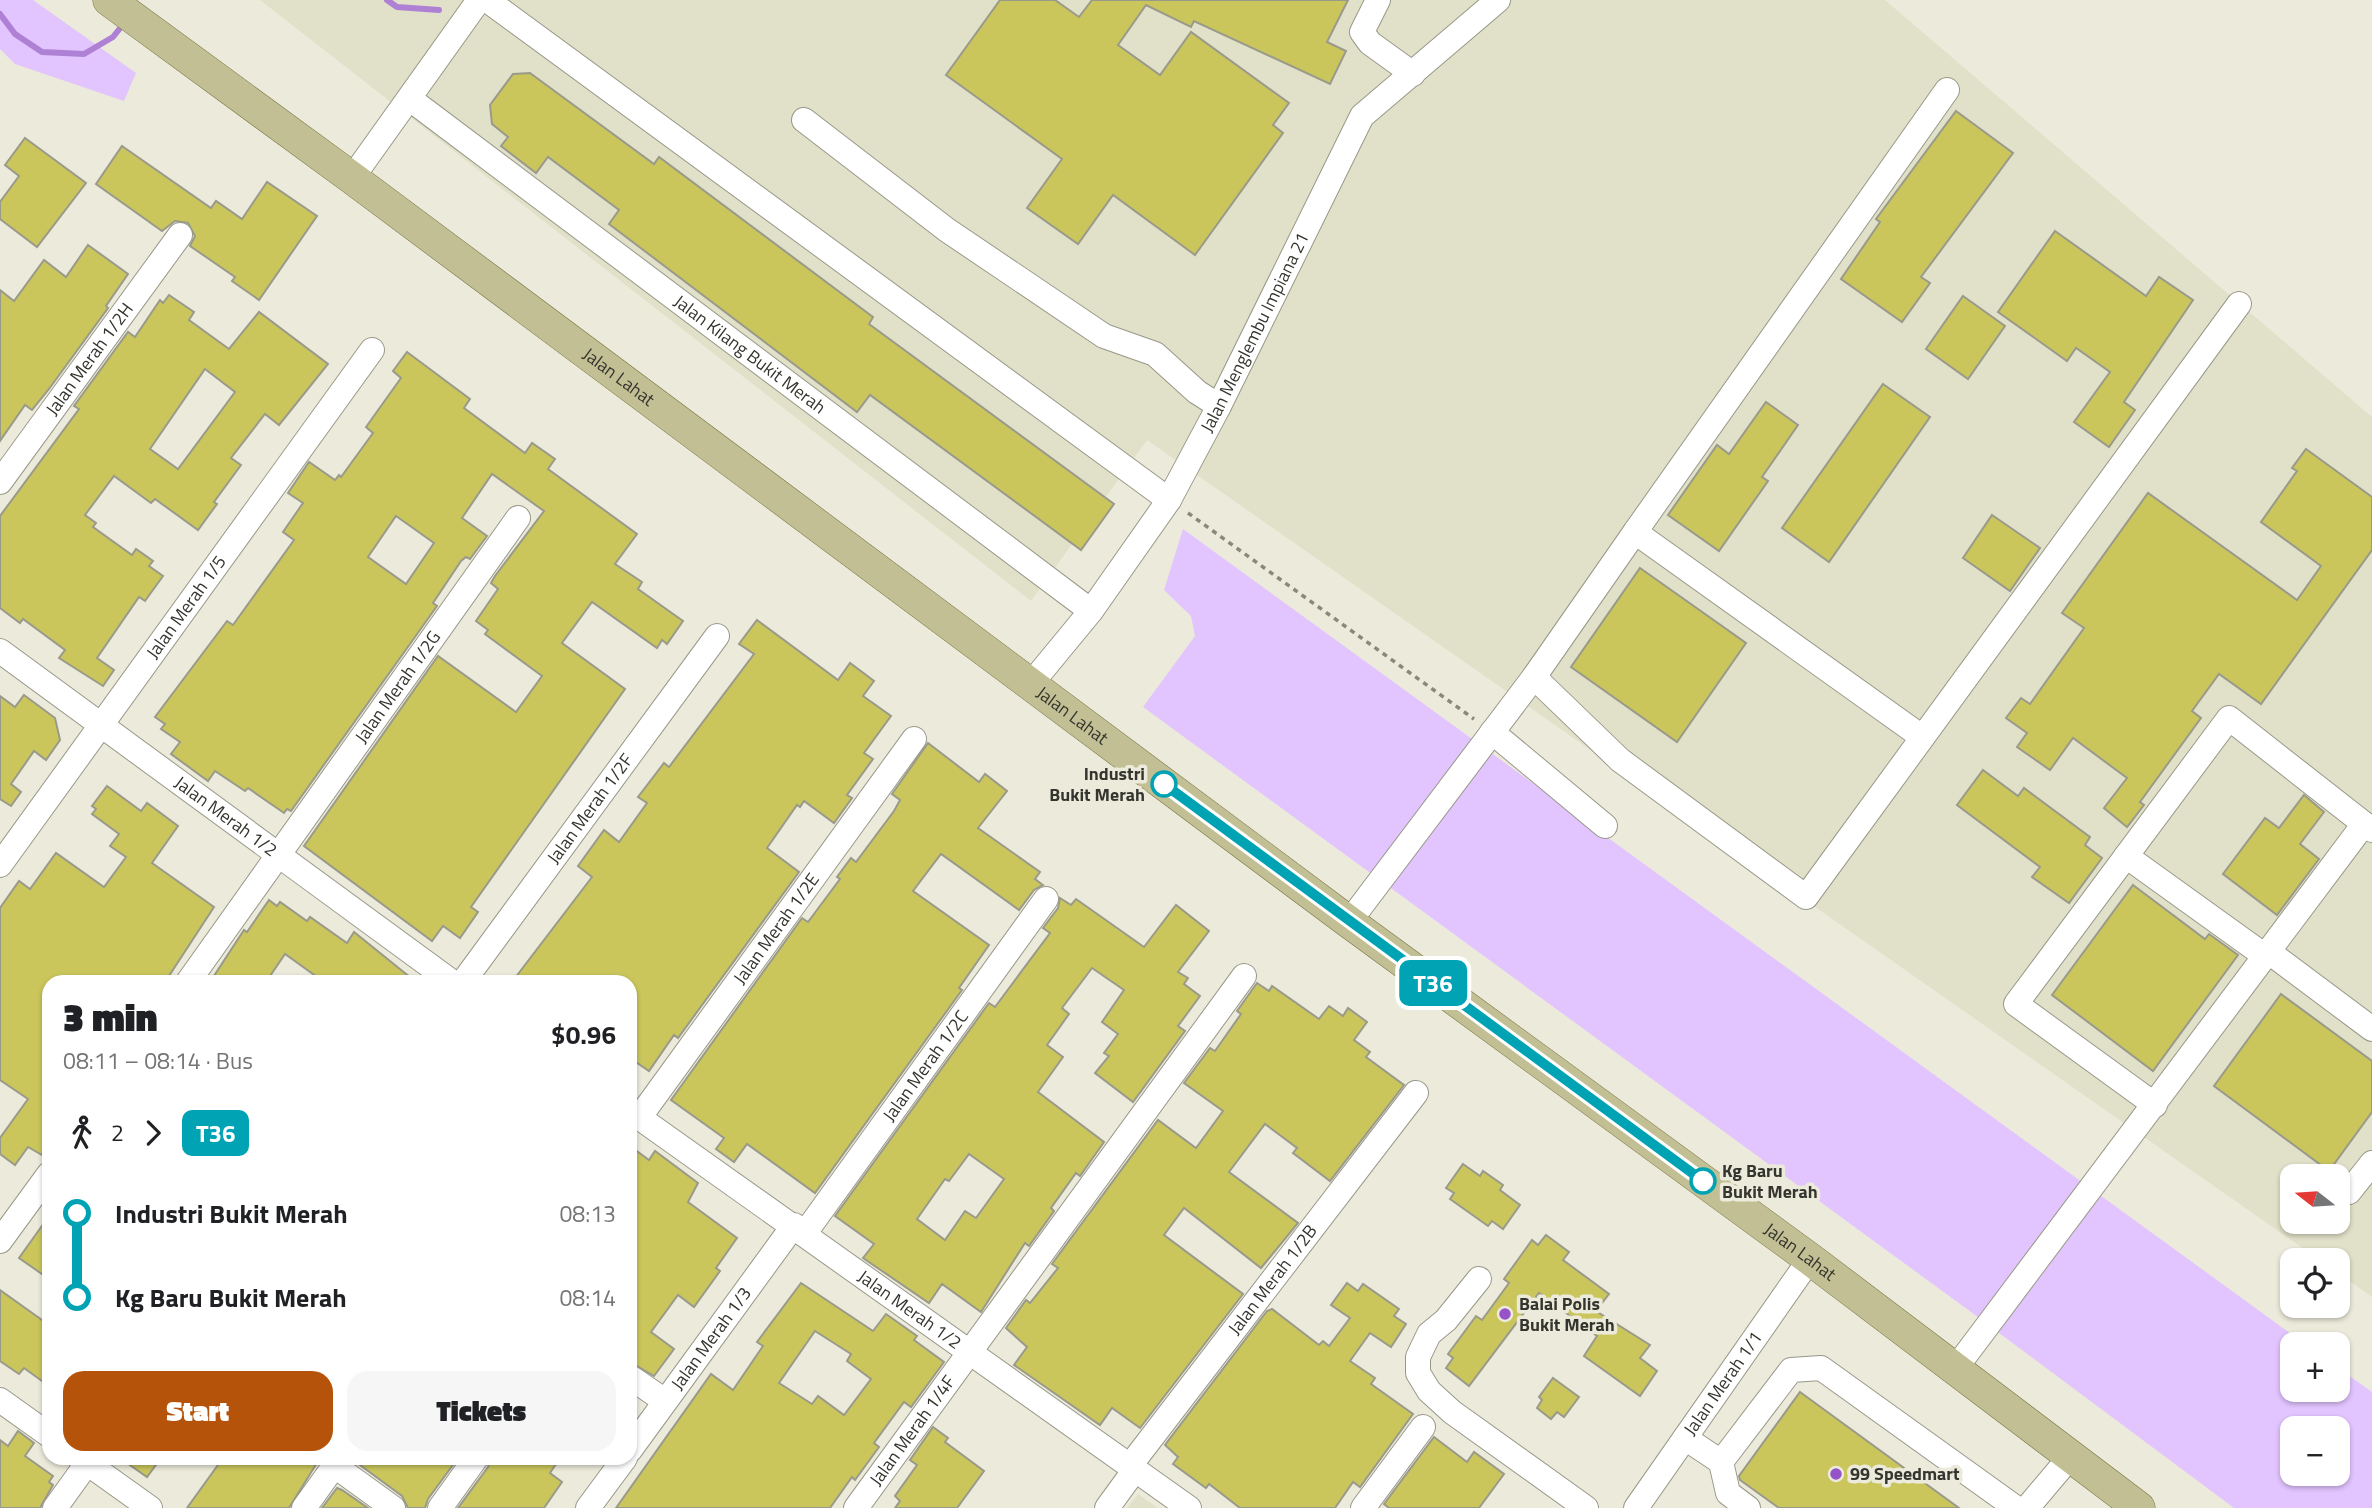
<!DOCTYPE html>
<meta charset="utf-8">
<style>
body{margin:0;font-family:"Titillium Web",sans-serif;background:#f6f6f6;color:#202124;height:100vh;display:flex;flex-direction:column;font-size:26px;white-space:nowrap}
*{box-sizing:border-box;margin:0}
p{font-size:23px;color:#757577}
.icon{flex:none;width:38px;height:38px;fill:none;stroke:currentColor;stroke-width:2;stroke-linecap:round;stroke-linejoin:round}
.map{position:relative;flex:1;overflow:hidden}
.panel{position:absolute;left:42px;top:975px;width:595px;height:490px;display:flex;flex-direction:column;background:#fff;border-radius:21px;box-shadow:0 2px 5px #0004}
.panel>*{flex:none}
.badge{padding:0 14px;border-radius:10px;font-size:24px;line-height:46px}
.needle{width:46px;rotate:287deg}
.controls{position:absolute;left:2280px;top:1164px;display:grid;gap:14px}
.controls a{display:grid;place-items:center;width:70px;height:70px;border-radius:14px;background:#fff;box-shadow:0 2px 5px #0004;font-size:35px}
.map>.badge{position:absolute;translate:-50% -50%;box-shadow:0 0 0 4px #fff}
.legs{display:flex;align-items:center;gap:10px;height:77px;padding:0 21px;font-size:23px}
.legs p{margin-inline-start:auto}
.headline{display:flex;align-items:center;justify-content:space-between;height:119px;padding:0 21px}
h1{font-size:38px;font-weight:800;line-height:52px}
.button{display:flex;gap:14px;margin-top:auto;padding:14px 21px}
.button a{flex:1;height:80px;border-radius:21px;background:#b45309;color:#fff;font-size:28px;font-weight:800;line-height:80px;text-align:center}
.button a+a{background:#f6f6f6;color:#202124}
ul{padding:0 21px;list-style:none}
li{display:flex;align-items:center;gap:24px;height:84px;font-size:26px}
li i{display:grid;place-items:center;width:10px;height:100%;margin:0 9px;background:currentColor}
li i::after{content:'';width:18px;height:18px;margin:-9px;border:5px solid;border-radius:50%;background:#fff}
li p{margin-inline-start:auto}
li:first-child i{background:linear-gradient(#0000 50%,currentColor 0)}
li:last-child i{background:linear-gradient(currentColor 50%,#0000 0)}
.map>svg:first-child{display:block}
.built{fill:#e1e1c9;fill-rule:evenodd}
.green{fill:#e2c4ff;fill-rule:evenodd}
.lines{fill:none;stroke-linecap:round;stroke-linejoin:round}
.stream{stroke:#ae81d5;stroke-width:6}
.building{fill:#cac65c;stroke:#9a9a8b;stroke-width:2;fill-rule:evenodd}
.minor-casing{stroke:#989889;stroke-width:26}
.major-casing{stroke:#757341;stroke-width:33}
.path{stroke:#89887e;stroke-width:3.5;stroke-dasharray:5 5;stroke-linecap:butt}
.minor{stroke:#fff;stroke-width:24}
.major{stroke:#c1bf93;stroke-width:32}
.line-1-casing{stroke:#fff;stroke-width:16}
.line-1{stroke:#00a3b4;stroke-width:10}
.stop-1-dot{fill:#fff;stroke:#00a3b4;stroke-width:3.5}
.poi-dot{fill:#9653c8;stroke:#ecebdb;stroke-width:2.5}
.labels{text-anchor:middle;stroke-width:7;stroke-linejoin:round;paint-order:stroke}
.street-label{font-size:18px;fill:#35352f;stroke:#ecebdb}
.stop-label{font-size:18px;font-weight:bold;fill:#35352f;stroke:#ecebdb;text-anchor:end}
.poi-label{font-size:18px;font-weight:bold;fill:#35352f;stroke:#ecebdb;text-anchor:start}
</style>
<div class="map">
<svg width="2372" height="1508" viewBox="0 0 2372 1508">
<rect width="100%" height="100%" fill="#ecebdb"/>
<g class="built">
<path d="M 260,0 L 1885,0 L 2372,417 L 2372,1297 L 2338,1273 L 2338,1260 L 2320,1260 L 1147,440 L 1031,601 ZM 2292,1176 L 2338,1176 L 2338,1222 L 2292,1222 Z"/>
<path d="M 1138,1494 L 1158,1508 L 1127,1508 Z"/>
</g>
<g class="green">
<path d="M 0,0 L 33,0 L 136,73 L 124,101 L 15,64 L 0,49 Z"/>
<path d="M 1183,529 L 2305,1344 L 2292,1344 L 2292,1390 L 2338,1390 L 2338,1368 L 2372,1392 L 2372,1508 L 2234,1508 L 1971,1312 L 1143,707 L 1195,636 L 1191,616 L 1164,590 ZM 2292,1428 L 2338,1428 L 2338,1474 L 2292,1474 Z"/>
</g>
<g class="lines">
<g class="stream">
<path d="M 387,0 L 397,7 L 439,10"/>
<path d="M 0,14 L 15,34 L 42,52 L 84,54 L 113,37 L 125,22"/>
</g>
</g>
<g class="building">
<path d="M 1000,0 L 1055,0 L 1079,17 L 1092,0 L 1348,0 L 1327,42 L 1346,51 L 1330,84 L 1194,21 L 1191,27 L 1146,5 L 1118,45 L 1160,75 L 1191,32 L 1289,103 L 1273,125 L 1283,133 L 1195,255 L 1113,195 L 1078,244 L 1027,208 L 1062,159 L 946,75 Z"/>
<path d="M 530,73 L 654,164 L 659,157 L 873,317 L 869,324 L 1114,504 L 1081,550 L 870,395 L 857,412 L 609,224 L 619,210 L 548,157 L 536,173 L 501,146 L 508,137 L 492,124 L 490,105 L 513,74 Z"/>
<path d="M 1956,111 L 2013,153 L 1921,277 L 1930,283 L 1902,322 L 1841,279 L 1880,222 L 1876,219 Z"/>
<path d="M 25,138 L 86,183 L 37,247 L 0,219 L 0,202 L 19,176 L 5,165 Z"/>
<path d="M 122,146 L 211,208 L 216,201 L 242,219 L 267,182 L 317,216 L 259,300 L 232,281 L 235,277 L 190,246 L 195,236 L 188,223 L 175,221 L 162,231 L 96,184 Z"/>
<path d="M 2055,231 L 2146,296 L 2159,277 L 2193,300 L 2124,402 L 2135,410 L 2109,447 L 2074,422 L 2110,372 L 2076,348 L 2067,361 L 1998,312 Z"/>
<path d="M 88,245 L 128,274 L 106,306 L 108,308 L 49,389 L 32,410 L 25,405 L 0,441 L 0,290 L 14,301 L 44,260 L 66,277 Z"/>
<path d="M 169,295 L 194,312 L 189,320 L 229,349 L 259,312 L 328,364 L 279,425 L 265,414 L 231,458 L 241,465 L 214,502 L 217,504 L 198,530 L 155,499 L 151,503 L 114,476 L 85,515 L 96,523 L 93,527 L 132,555 L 136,549 L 153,561 L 149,566 L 163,576 L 145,601 L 139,597 L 97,658 L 114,670 L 103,686 L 59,658 L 65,650 L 23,619 L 20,623 L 0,608 L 0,516 L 79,409 L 74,406 L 128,332 L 135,337 L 160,300 L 163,303 ZM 205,369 L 235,392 L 178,469 L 150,449 Z"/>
<path d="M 1963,296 L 2005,326 L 1968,379 L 1926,349 Z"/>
<path d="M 407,352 L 470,399 L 464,408 L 525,453 L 532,443 L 555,459 L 548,469 L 637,534 L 615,564 L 642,582 L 638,589 L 683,621 L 667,644 L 662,640 L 657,648 L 592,602 L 562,643 L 625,689 L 471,907 L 478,912 L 460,938 L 443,926 L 432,941 L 304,846 L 438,656 L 516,712 L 542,676 L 485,634 L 488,630 L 476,621 L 498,589 L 491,583 L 495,576 L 544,511 L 492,474 L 462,518 L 487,536 L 470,559 L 466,557 L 461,561 L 433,603 L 437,606 L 291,811 L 287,809 L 284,813 L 248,788 L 245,791 L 215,771 L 208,781 L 171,754 L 180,742 L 161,729 L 165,724 L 155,717 L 227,621 L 233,625 L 294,540 L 283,532 L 303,503 L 288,493 L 309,462 L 335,480 L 339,475 L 341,477 L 373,433 L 366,427 L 401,378 L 393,371 ZM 396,516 L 434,543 L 406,584 L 368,557 Z"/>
<path d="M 1883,384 L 1930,417 L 1829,562 L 1782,528 Z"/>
<path d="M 1766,402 L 1798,425 L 1762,477 L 1768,481 L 1719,551 L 1668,515 L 1717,445 L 1729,454 Z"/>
<path d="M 2306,449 L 2372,497 L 2372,550 L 2261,704 L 2219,674 L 2192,711 L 2201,718 L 2140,802 L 2144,805 L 2127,827 L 2104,808 L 2127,778 L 2073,738 L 2050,770 L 2017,747 L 2027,733 L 2006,718 L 2021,698 L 2030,704 L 2084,628 L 2062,613 L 2148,493 L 2297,600 L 2321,566 L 2261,522 L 2297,471 L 2292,468 Z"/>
<path d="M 1992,515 L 2040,548 L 2010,591 L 1963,558 Z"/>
<path d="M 1640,568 L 1746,643 L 1677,742 L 1571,667 Z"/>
<path d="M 757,620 L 838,680 L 850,663 L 874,681 L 863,696 L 891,716 L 864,753 L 873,759 L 847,795 L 852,798 L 834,823 L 804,801 L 800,807 L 797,805 L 767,848 L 799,872 L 678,1038 L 674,1035 L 649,1071 L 630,1058 L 630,982 L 512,982 L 592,877 L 578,866 L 604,830 L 619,842 L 647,803 L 638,797 L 664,763 L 669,767 L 754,654 L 739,644 Z"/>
<path d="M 24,695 L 55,718 L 60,740 L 46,760 L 34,751 L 11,784 L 21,792 L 11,806 L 0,799 L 0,696 L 15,707 Z"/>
<path d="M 928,743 L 979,782 L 985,774 L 1007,791 L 978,828 L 1040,872 L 1035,879 L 1043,885 L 1034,890 L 1019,910 L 941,854 L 913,891 L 989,945 L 959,988 L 962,990 L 815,1193 L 747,1144 L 734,1162 L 716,1149 L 724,1138 L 671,1100 L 802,918 L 808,922 L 840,879 L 837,877 L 851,858 L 856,862 L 894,811 L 900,800 L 892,794 Z"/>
<path d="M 1983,770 L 2018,796 L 2024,788 L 2090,837 L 2085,845 L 2102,858 L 2069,903 L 2032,877 L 2040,867 L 1957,805 Z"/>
<path d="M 107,786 L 141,811 L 147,803 L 178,826 L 152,863 L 214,907 L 165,982 L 49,982 L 49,1159 L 28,1147 L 15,1165 L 0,1154 L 0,1138 L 28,1099 L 0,1080 L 0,908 L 19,881 L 30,889 L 56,853 L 104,887 L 126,857 L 110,846 L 119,834 L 92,814 L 96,809 L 92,806 Z"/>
<path d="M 2304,795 L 2324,812 L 2300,844 L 2319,859 L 2277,915 L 2223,874 L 2265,818 L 2279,828 Z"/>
<path d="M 2133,885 L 2205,939 L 2209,934 L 2238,955 L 2153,1071 L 2052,995 Z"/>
<path d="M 1060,898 L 1071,905 L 1076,899 L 1144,947 L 1176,905 L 1209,931 L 1178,972 L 1188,978 L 1184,984 L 1200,996 L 1178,1026 L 1185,1031 L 1133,1102 L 1095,1073 L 1109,1056 L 1104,1053 L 1118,1034 L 1102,1022 L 1124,990 L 1092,968 L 1062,1008 L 1069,1014 L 1047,1045 L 1063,1057 L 1038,1092 L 1104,1142 L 1080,1176 L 1076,1173 L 1051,1208 L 1054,1211 L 1029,1246 L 1025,1243 L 981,1312 L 942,1284 L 929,1303 L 863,1258 L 874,1244 L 835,1216 L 989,1003 L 995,1007 L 1050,933 L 1043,928 L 1058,908 ZM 969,1154 L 1004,1179 L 976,1218 L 965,1211 L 945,1240 L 917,1219 L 945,1179 L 949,1181 Z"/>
<path d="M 269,900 L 277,906 L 280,902 L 307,921 L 310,917 L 347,943 L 354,932 L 416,982 L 324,982 L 285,954 L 266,982 L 210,982 L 244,930 L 247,932 Z"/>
<path d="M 1257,983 L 1269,991 L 1272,986 L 1319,1019 L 1329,1006 L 1343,1016 L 1348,1008 L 1367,1022 L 1354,1040 L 1370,1052 L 1366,1057 L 1404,1085 L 1330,1181 L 1293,1153 L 1297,1148 L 1265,1124 L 1229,1172 L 1298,1223 L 1261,1268 L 1184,1208 L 1164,1235 L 1243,1294 L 1140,1428 L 1112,1408 L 1100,1425 L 1014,1365 L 1027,1347 L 1006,1328 L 1026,1300 L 1030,1303 L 1058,1268 L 1052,1264 L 1158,1120 L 1196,1148 L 1223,1111 L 1184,1083 L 1210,1048 L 1215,1051 L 1241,1014 L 1237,1011 Z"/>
<path d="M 2281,994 L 2372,1061 L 2372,1112 L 2329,1171 L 2214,1086 Z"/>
<path d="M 630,1146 L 649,1160 L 655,1151 L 698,1183 L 688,1202 L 737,1238 L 716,1268 L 720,1271 L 694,1307 L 678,1295 L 651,1332 L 674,1349 L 654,1376 L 630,1362 Z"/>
<path d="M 1463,1164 L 1480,1176 L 1483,1171 L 1503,1185 L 1500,1190 L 1520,1205 L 1503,1229 L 1492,1221 L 1488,1226 L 1450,1199 L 1454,1193 L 1446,1188 Z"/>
<path d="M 49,1216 L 49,1279 L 19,1258 Z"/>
<path d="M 1546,1235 L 1569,1252 L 1563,1260 L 1609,1294 L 1596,1311 L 1650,1345 L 1640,1358 L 1657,1371 L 1640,1396 L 1584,1356 L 1597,1336 L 1539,1293 L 1469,1386 L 1446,1368 L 1453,1358 L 1448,1354 L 1476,1316 L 1482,1320 L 1509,1283 L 1504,1279 L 1532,1240 L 1538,1245 Z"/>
<path d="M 801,1283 L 873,1331 L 886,1314 L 917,1336 L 914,1340 L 944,1362 L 911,1407 L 904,1402 L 874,1443 L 879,1447 L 855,1480 L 852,1477 L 830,1508 L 616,1508 L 711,1374 L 733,1390 L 763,1346 L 757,1342 ZM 815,1331 L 851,1354 L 847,1361 L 871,1379 L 844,1415 L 818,1396 L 812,1404 L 779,1383 Z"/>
<path d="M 1347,1283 L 1358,1291 L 1363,1284 L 1399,1309 L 1394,1316 L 1406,1324 L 1391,1347 L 1370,1333 L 1350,1361 L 1375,1378 L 1371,1384 L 1413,1414 L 1360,1487 L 1353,1482 L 1335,1508 L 1240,1508 L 1209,1484 L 1206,1488 L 1173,1464 L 1178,1457 L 1165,1445 L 1267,1311 L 1272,1309 L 1319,1345 L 1323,1341 L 1329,1346 L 1350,1318 L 1331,1305 Z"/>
<path d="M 0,1290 L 49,1325 L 49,1386 L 24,1368 L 19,1374 L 0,1361 Z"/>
<path d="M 1553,1378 L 1579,1397 L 1564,1417 L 1557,1412 L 1551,1419 L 1537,1408 L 1542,1400 L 1539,1397 Z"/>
<path d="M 1800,1392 L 1959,1508 L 1779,1508 L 1740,1480 L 1739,1476 Z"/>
<path d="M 933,1427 L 948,1438 L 945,1442 L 984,1471 L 957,1508 L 895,1508 L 900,1501 L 895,1496 L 917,1465 L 910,1460 Z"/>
<path d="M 18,1431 L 34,1443 L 25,1456 L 53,1476 L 49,1482 L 53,1485 L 40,1508 L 0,1508 L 0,1440 L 8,1446 Z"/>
<path d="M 1434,1437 L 1467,1462 L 1474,1452 L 1504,1474 L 1479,1508 L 1389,1508 L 1384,1504 Z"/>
<path d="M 120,1458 L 161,1458 L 147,1477 Z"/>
<path d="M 223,1458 L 320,1458 L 289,1508 L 187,1508 Z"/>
<path d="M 365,1458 L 458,1458 L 428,1499 L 425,1508 L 408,1508 L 402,1496 L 360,1465 Z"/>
<path d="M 491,1458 L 560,1458 L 550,1473 L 562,1482 L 544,1508 L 458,1508 L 488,1467 Z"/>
<path d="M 337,1488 L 342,1490 L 368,1508 L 322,1508 Z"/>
</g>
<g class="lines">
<defs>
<g id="minor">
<path d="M 487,0 L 1169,500"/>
<path d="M 1378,0 L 1362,32 L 1370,43 L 1413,74"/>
<path id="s1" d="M 410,99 L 1091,611"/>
<path d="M 804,120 L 947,230 L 1104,336 L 1155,354 L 1197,392 L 1219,406"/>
<path d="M 352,178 L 479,0"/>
<path id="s2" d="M 0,482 L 180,235"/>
<path d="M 1635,532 L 1947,90"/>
<path id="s3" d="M 0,651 L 452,982"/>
<path d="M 1534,677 L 1620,760 L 1806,897 L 2239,304"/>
<path id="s4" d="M 1030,685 L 1091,611 L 1169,500 L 1219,406 L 1362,116 L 1498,0"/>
<path d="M 1492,732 L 1605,826"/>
<path d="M 2126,856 L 2265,956"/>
<path id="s5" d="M 0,865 L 372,350"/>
<path d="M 1349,922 L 1534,677 L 1635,532 L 1922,737"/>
<path d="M 2269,952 L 2372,1029"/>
<path id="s6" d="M 188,982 L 518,518"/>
<path id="s7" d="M 463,982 L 717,636"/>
<path d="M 2155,1105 L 2016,1004 L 2229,718 L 2372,830"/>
<path id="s8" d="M 630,1111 L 1189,1508"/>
<path id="s9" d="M 639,1118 L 914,739"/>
<path d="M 2349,1192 L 2372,1163"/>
<path id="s10" d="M 805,1233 L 1046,899"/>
<path d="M 0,1241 L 49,1174"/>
<path d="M 1479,1279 L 1446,1320 L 1429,1334 L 1418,1357 L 1418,1373 L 1429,1391 L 1452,1412 L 1586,1508"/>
<path d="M 1955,1369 L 2364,824"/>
<path d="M 630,1377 L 665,1401"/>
<path d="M 0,1400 L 49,1435"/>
<path d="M 1685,1438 L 1721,1462 L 1791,1370 L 1821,1368 L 2016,1508"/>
<path id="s11" d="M 630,1450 L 794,1225"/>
<path d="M 80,1458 L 150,1508"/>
<path d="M 1721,1462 L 1728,1493 L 1748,1508"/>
<path d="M 335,1466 L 393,1508"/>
<path id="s12" d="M 1129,1467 L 1416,1093"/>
<path d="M 55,1508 L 91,1458"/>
<path d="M 304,1508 L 340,1458"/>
<path d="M 440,1508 L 476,1458"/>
<path d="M 588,1508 L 625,1458"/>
<path id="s13" d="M 856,1508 L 1244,976"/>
<path d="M 1107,1508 L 1134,1471"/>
<path d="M 1363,1508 L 1423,1427"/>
<path id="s14" d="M 1636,1508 L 1810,1259"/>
<path d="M 2027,1508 L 2070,1457"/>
</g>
<g id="major">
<path id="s15" d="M 109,0 L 352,178 L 1349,922 L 1810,1259 L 2139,1508"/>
</g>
</defs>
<use href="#minor" class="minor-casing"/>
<use href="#major" class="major-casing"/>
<path class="path" d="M 1188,513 L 1474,719"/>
<use href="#minor" class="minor"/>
<use href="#major" class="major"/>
</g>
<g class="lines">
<defs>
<path id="line-1" d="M 1164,784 L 1703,1181"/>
</defs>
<use href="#line-1" class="line-1-casing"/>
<use href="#line-1" class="line-1"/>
</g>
<g class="stop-1-dot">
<circle cx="1164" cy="784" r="12"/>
<circle cx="1703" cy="1181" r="12"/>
</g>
<g class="poi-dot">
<circle cx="1505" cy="1314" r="7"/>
<circle cx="1836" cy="1474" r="7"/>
</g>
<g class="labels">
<g class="street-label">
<text dy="6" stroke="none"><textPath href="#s4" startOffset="420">Jalan Menglembu Impiana 21</textPath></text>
<text dy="6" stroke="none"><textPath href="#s1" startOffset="425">Jalan Kilang Bukit Merah</textPath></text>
<text dy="6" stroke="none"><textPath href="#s2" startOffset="152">Jalan Merah 1/2H</textPath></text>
<text dy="6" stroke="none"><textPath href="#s15" startOffset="634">Jalan Lahat</textPath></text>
<text dy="6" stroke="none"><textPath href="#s5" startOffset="318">Jalan Merah 1/5</textPath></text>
<text dy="6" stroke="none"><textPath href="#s6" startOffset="362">Jalan Merah 1/2G</textPath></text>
<text dy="6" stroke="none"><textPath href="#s15" startOffset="1200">Jalan Lahat</textPath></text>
<text dy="6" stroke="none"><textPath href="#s7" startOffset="215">Jalan Merah 1/2F</textPath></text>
<text dy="6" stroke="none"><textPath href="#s3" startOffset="280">Jalan Merah 1/2</textPath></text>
<text dy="6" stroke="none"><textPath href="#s9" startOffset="234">Jalan Merah 1/2E</textPath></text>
<text dy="6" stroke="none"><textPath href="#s10" startOffset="206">Jalan Merah 1/2C</textPath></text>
<text dy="6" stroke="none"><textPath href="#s15" startOffset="2104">Jalan Lahat</textPath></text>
<text dy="6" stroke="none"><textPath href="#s12" startOffset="236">Jalan Merah 1/2B</textPath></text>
<text dy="6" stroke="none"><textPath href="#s8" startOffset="343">Jalan Merah 1/2</textPath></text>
<text dy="6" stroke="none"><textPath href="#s11" startOffset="138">Jalan Merah 1/3</textPath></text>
<text dy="6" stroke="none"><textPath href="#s14" startOffset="152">Jalan Merah 1/1</textPath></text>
<text dy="6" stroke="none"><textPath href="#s13" startOffset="96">Jalan Merah 1/4F</textPath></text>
</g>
<g class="stop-label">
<text x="1145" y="780">Industri<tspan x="1145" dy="21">Bukit Merah</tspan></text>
<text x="1722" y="1177" text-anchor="start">Kg Baru<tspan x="1722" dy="21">Bukit Merah</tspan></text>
</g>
<g class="poi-label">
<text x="1519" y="1310">Balai Polis<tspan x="1519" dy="21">Bukit Merah</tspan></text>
<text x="1850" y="1480">99 Speedmart</text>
</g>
</g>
</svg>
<div class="controls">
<a><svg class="needle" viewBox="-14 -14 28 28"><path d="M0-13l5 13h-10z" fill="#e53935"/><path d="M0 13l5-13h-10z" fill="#757577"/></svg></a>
<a><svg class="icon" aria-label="locate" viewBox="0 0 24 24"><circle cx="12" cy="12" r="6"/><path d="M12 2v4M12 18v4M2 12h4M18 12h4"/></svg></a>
<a>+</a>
<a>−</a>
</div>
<b class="badge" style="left:1433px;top:983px;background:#00a3b4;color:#fff">T36</b>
<section class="panel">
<div class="headline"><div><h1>3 min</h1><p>08:11 – 08:14 · Bus</p></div><b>$0.96</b></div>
<div class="legs"><svg class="icon" aria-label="walk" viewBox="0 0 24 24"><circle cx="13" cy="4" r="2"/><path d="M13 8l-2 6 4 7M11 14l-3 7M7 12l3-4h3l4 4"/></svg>2<svg class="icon" aria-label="forward" viewBox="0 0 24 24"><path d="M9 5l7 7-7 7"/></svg><b class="badge" style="background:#00a3b4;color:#fff">T36</b></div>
<ul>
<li><i style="color:#00a3b4"></i><b>Industri Bukit Merah</b><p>08:13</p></li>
<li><i style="color:#00a3b4"></i><b>Kg Baru Bukit Merah</b><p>08:14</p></li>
</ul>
<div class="button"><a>Start</a><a>Tickets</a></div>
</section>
</div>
